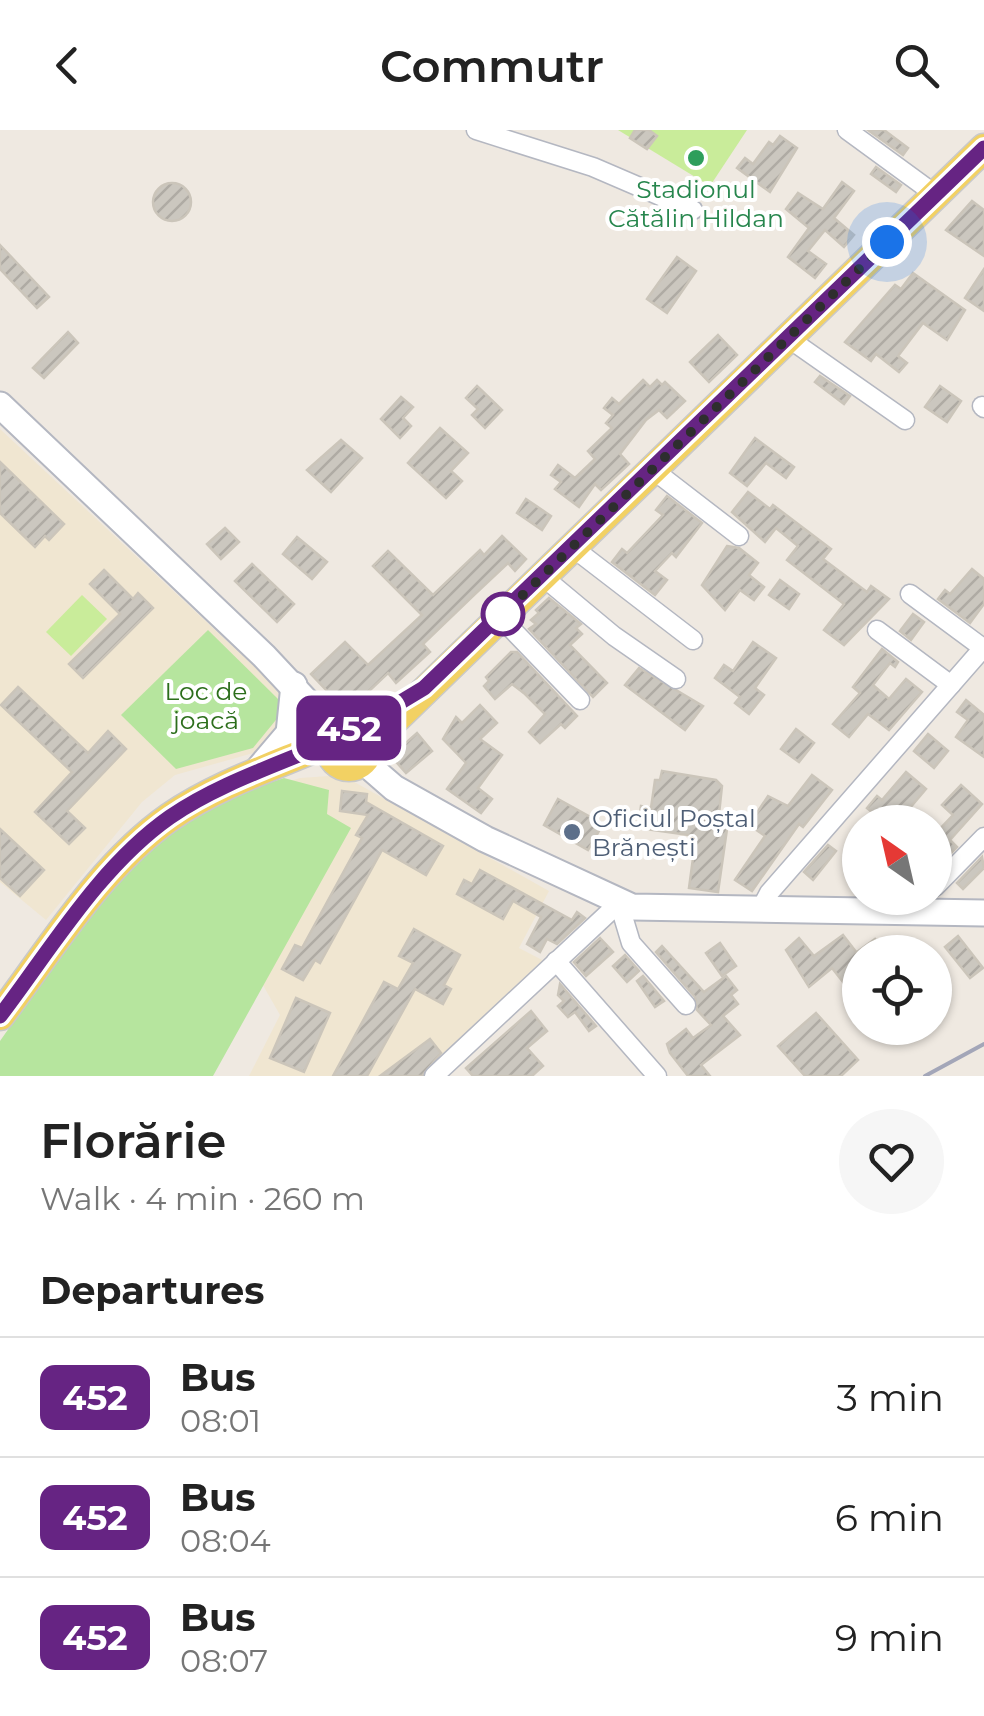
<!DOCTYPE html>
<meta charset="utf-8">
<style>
body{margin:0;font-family:Montserrat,sans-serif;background:#f6f6f6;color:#222;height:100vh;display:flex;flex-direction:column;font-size:38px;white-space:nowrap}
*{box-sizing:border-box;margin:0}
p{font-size:32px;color:#767676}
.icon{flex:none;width:55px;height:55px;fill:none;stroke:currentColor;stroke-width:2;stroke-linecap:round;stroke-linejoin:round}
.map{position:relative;height:946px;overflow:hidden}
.side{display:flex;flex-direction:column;background:#fff;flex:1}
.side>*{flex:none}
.badge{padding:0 20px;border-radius:15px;font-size:35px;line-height:65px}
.needle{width:65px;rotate:326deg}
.tools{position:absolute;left:842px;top:675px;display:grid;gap:20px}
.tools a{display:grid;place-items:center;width:110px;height:110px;border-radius:50%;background:#fff;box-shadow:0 2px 8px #0004;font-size:50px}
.you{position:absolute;width:50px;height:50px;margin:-25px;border:8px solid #fff;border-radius:50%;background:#1a73e8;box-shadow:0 0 0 15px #1a73e833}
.map>.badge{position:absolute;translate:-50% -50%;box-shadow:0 0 0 5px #fff}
h2{padding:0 40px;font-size:38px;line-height:90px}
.round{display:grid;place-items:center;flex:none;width:105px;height:105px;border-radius:52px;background:#f6f6f6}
.overview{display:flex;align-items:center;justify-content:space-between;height:170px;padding:0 40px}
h1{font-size:48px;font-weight:600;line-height:75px}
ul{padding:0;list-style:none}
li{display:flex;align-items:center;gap:30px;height:120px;padding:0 40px;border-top:2px solid #e0e0e0}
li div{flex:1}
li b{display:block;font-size:38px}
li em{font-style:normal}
li .badge{min-width:110px;font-weight:700;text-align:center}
header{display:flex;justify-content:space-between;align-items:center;height:130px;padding:0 40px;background:#fff;font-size:45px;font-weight:600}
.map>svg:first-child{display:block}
.education{fill:#f0e6d1}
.park{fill:#b6e59e}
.pitch{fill:#c9ec9a}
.building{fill:url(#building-hatch);stroke:#cbc5ba;stroke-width:2.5}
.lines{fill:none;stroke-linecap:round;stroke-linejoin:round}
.street-casing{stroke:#b4b7c1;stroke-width:21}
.secondary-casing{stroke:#b4b7c1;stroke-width:29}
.primary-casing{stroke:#c9c9c9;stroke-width:31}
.street{stroke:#fff;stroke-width:18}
.secondary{stroke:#fff;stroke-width:25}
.primary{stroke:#f2d163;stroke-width:28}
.rail{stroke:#a3a6b8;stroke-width:4}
.line-casing{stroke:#fff;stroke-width:22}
.line{stroke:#662483;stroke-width:15}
.walk{stroke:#2e2e2e;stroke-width:10;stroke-dasharray:0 18}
.leisure-dot{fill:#2e9e5b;stroke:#fff;stroke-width:4}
.stop-dot{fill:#fff;stroke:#662483;stroke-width:5}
.service-dot{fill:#5c6f8a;stroke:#fff;stroke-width:4}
.labels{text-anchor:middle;stroke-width:8;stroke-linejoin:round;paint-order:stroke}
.leisure-label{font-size:25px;fill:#27864d;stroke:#fff}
.park-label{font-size:25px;fill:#2c6e1b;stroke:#fff}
.service-label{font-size:25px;fill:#4e5e75;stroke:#fff;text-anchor:start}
</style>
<header><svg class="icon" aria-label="back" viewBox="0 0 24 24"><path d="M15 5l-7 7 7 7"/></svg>Commutr<svg class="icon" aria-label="search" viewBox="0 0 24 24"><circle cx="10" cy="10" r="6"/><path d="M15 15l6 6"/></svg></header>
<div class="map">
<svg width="984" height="946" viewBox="0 0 984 946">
<defs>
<pattern id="building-hatch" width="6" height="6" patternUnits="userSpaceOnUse" patternTransform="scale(2.5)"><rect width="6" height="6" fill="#cbc7bf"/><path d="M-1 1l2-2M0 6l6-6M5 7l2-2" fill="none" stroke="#afaba4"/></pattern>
</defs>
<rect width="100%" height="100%" fill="#efe9e1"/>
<g class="education">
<path d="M 0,299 L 259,541 L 282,567 L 284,585 L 257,622 L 175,645 L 142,672 L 46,790 L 0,752 Z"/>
<path d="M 329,646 L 349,649 L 549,761 L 519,818 L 548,833 L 429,946 L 249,946 L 280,885 L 175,701 L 257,661 L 300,648 Z"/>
</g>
<g class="park">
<path d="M 208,500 L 279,570 L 280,585 L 253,618 L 176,639 L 121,585 Z"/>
<path d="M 284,648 L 329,660 L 327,684 L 351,698 L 213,946 L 0,946 L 0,911 C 49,842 97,754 166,702 C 202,675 242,662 284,648 Z"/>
</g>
<g class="pitch">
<path d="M 618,0 L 747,0 L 710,56 Z"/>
<path d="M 82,465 L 107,489 L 71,526 L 46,502 Z"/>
</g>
<g class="building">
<path d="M 635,0 L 649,0 L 657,6 L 647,19 L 630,8 Z"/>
<path d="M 868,0 L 884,0 L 908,18 L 903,25 Z"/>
<path d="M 780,6 L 797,18 L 770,62 L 737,38 L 745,28 L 753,34 L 769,12 L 773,15 Z"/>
<path d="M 876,37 L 901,55 L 896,62 L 871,44 Z"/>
<path d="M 842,52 L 854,61 L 834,88 L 854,105 L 844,117 L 825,100 L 808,121 L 826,134 L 815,148 L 788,127 L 809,98 L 786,79 L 798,63 L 823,79 Z"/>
<circle cx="172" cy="72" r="19"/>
<path d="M 972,71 L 984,80 L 984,126 L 946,100 Z"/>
<path d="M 0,115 L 49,167 L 37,178 L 0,139 Z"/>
<path d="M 677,127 L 696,141 L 667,183 L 647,169 Z"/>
<path d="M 984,139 L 984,181 L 965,168 Z"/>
<path d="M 913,143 L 965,180 L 947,210 L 923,193 L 898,226 L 907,233 L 899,242 L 876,224 L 871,231 L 845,212 L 895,155 L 901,159 Z"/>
<path d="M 68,202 L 78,213 L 44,248 L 33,238 Z"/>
<path d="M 718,205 L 737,225 L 709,252 L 690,232 Z"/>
<path d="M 820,246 L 850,266 L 844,274 L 815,252 Z"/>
<path d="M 643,250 L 650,257 L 657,250 L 662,255 L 665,252 L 685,271 L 667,288 L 659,280 L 646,290 L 620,324 L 629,334 L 601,360 L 595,354 L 579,377 L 555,359 L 561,352 L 551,345 L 558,335 L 575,348 L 595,329 L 588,321 L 612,298 L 606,293 L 613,285 L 604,278 L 612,268 L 619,274 Z"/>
<path d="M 477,256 L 502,280 L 485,298 L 472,285 L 478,279 L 466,268 Z"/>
<path d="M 940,256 L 961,271 L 947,292 L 925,277 Z"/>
<path d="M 401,267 L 413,277 L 403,288 L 411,296 L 400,308 L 381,289 Z"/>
<path d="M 440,298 L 468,323 L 451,341 L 462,351 L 446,368 L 408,333 Z"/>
<path d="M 755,308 L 794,337 L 786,348 L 766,333 L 747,356 L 730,343 Z"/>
<path d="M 341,310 L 362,328 L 331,362 L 307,340 Z"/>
<path d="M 0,332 L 64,394 L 49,410 L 45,406 L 35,417 L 0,383 Z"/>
<path d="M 748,362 L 770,379 L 773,375 L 831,419 L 823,429 L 867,462 L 871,456 L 889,469 L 844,515 L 824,500 L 844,474 L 787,430 L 798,416 L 776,398 L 765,412 L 732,382 Z"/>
<path d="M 667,366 L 702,393 L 676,427 L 672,423 L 655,441 L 667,450 L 655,465 L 612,432 L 622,419 L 627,423 L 663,385 L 656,380 Z"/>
<path d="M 526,369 L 551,386 L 542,400 L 517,383 Z"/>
<path d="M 225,398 L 239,412 L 221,429 L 207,414 Z"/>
<path d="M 502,406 L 526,429 L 515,441 L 508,433 L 475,464 L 423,514 L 430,522 L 396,553 L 388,543 L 347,582 L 311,544 L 345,512 L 368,535 L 422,485 L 373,436 L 388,421 L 433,465 L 480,420 L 484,425 Z"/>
<path d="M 297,407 L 327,432 L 312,449 L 283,424 Z"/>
<path d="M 727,416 L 739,418 L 758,433 L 749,445 L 764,457 L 754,470 L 740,460 L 725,480 L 702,455 Z"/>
<path d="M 252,434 L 294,474 L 277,492 L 235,451 Z"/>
<path d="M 972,439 L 984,449 L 984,474 L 970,493 L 938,469 L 945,460 L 950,464 Z"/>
<path d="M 104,440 L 133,469 L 138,463 L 153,478 L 83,548 L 69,534 L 120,484 L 90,454 Z"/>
<path d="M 780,450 L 799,464 L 789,479 L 769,465 Z"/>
<path d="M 549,468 L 581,494 L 576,498 L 582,504 L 570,515 L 607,553 L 593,567 L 529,499 L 536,494 L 531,490 L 539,483 L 536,480 Z"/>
<path d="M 913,484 L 924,492 L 911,510 L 900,501 Z"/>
<path d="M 753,512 L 776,528 L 755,558 L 764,565 L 749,584 L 735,573 L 740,567 L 715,548 L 724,535 L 733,541 Z"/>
<path d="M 882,519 L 898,532 L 895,537 L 890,533 L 873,555 L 889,569 L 906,549 L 922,562 L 889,600 L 868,584 L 849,607 L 833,594 L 860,563 L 853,557 Z"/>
<path d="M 511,522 L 517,522 L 577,586 L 565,598 L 561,594 L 540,613 L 529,602 L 545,584 L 525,564 L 512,554 L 495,569 L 484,556 L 489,551 L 486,547 Z"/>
<path d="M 639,538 L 703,576 L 685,600 L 625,555 Z"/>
<path d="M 18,557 L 88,623 L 108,601 L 126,619 L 67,681 L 85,698 L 69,714 L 35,682 L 72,642 L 1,575 Z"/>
<path d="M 966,570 L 984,585 L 984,627 L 956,607 L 968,590 L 957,582 Z"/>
<path d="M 480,575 L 497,593 L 480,609 L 502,625 L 478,658 L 492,669 L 481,683 L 447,659 L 466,633 L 443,609 L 456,587 L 462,593 Z"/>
<path d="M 796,599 L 814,613 L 799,632 L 781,619 Z"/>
<path d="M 417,603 L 432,621 L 406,643 L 391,626 Z"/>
<path d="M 928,604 L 948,621 L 934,638 L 914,621 Z"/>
<path d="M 662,641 L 716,650 L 722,656 L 719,684 L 729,685 L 718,762 L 689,758 L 696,706 L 638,698 L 641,676 L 651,678 L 655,650 L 660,650 Z"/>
<path d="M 906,642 L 926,659 L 898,692 L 884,692 L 867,678 L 877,666 L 882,670 Z"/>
<path d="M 812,645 L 832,660 L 803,697 L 799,694 L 752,761 L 735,750 L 765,706 L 749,695 L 768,666 L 788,676 Z"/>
<path d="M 961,655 L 982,674 L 950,710 L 957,717 L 935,739 L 935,704 L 953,685 L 942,675 Z"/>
<path d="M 342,661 L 367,664 L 366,672 L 443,716 L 426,745 L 382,720 L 320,833 L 315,830 L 303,850 L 282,839 L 295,815 L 302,818 L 362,708 L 356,705 L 368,685 L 340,681 Z"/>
<path d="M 558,669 L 603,694 L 588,720 L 544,695 Z"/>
<path d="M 0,699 L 44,740 L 20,766 L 0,748 Z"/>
<path d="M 828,715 L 836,721 L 813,750 L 804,742 Z"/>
<path d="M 982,727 L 984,738 L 963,759 L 957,753 Z"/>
<path d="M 480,740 L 572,790 L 577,782 L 585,788 L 557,814 L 547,809 L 540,822 L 527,814 L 541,787 L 513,771 L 503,789 L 457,764 L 464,750 L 472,754 Z"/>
<path d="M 414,799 L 460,825 L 444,855 L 451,859 L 443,874 L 415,859 L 367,946 L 333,946 L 384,852 L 398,859 L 413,833 L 399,826 Z"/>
<path d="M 843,805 L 860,827 L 860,838 L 843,852 L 832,838 L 809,857 L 786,820 L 799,808 L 814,826 Z"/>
<path d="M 958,806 L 983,838 L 970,848 L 945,817 Z"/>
<path d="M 600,808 L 613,822 L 586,846 L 574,832 Z"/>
<path d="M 875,809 L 885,822 L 857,822 Z"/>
<path d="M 720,813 L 736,836 L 722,846 L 706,823 Z"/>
<path d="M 662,816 L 704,862 L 726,846 L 737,860 L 731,865 L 738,874 L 723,886 L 740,905 L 701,935 L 710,946 L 688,946 L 670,923 L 667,914 L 686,899 L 693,908 L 711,895 L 697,880 L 695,867 L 656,822 Z"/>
<path d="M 625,825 L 639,841 L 627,852 L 613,836 Z"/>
<path d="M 643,846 L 664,871 L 655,877 L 637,851 Z"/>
<path d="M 560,854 L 596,896 L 589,901 L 575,882 L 568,887 L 558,876 L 564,871 L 558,865 Z"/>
<path d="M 296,868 L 330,883 L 304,942 L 270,928 Z"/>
<path d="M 531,881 L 547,901 L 527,918 L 543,936 L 532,946 L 473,946 L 466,938 Z"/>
<path d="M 816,883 L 858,930 L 841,946 L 805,946 L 778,916 Z"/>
<path d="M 430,909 L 441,923 L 422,946 L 380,946 Z"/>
</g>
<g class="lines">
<defs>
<g id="street">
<path d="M 476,0 L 593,37 L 693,80"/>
<path d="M 847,0 L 936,65"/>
<path d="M 788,208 L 905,290"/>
<path d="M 982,276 L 984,278"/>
<path d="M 652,339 L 739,406"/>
<path d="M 572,417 L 693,510"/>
<path d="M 542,446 L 614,506 L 676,549"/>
<path d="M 910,464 L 983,518"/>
<path d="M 500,487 L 580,570"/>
<path d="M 877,500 L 951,555"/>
<path d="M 935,757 L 984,707"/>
<path d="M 759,782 L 769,763 L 984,517"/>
<path d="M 556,831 L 657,946"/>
<path d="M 434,946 L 619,773 L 631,813 L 686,875"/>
</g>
<g id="secondary">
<path d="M 0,275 L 264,526 L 336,603"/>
<path d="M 363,631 L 394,658 L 485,709 L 632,777 L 984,783"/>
<path d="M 256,642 L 289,603 L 294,555"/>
</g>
<g id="primary">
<circle cx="349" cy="618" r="19"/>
<path d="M 368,616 L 984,18"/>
<path d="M 0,886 C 51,819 100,736 170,687 C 218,654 277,635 330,612"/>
</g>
</defs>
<use href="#street" class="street-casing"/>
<use href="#secondary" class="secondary-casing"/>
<use href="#primary" class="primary-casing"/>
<use href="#street" class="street"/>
<use href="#secondary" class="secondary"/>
<use href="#primary" class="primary"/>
<path class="rail" d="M 925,946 L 984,914"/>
</g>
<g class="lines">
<defs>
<path id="line" d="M 0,886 C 51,819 100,736 170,687 C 218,654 277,635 330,612 L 342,599 L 356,599 L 424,558 L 984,18"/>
</defs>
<use href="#line" class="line-casing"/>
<use href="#line" class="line"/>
<path class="walk" d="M 503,484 L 500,487 L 887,112"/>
</g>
<circle class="leisure-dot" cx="696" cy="28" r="10"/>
<circle class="stop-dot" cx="503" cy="484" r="20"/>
<circle class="service-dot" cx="572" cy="702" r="10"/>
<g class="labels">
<g class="leisure-label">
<text x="696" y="68">Stadionul<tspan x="696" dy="29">Cătălin Hildan</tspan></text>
</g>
<g class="park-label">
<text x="206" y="570">Loc de<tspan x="206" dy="29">joacă</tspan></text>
</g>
<g class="service-label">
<text x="592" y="697">Oficiul Poștal<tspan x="592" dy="29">Brănești</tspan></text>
</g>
</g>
</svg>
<div class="tools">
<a><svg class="needle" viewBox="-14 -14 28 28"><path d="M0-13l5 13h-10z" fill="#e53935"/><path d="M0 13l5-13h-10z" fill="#767676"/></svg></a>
<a><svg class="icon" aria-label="locate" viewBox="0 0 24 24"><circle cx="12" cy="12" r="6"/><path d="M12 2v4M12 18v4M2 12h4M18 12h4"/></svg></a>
</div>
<div class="you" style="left:887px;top:112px"></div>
<b class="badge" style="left:349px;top:598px;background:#662483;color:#fff">452</b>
</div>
<section class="side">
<div class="overview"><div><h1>Florărie</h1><p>Walk · 4 min · 260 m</p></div><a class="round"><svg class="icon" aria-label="heart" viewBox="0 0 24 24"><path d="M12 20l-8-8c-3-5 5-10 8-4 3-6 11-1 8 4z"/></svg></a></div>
<h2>Departures</h2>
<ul>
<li><span class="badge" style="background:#662483;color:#fff">452</span><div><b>Bus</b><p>08:01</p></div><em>3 min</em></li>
<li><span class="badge" style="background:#662483;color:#fff">452</span><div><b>Bus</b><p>08:04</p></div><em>6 min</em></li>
<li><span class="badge" style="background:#662483;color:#fff">452</span><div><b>Bus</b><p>08:07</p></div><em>9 min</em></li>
</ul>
</section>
